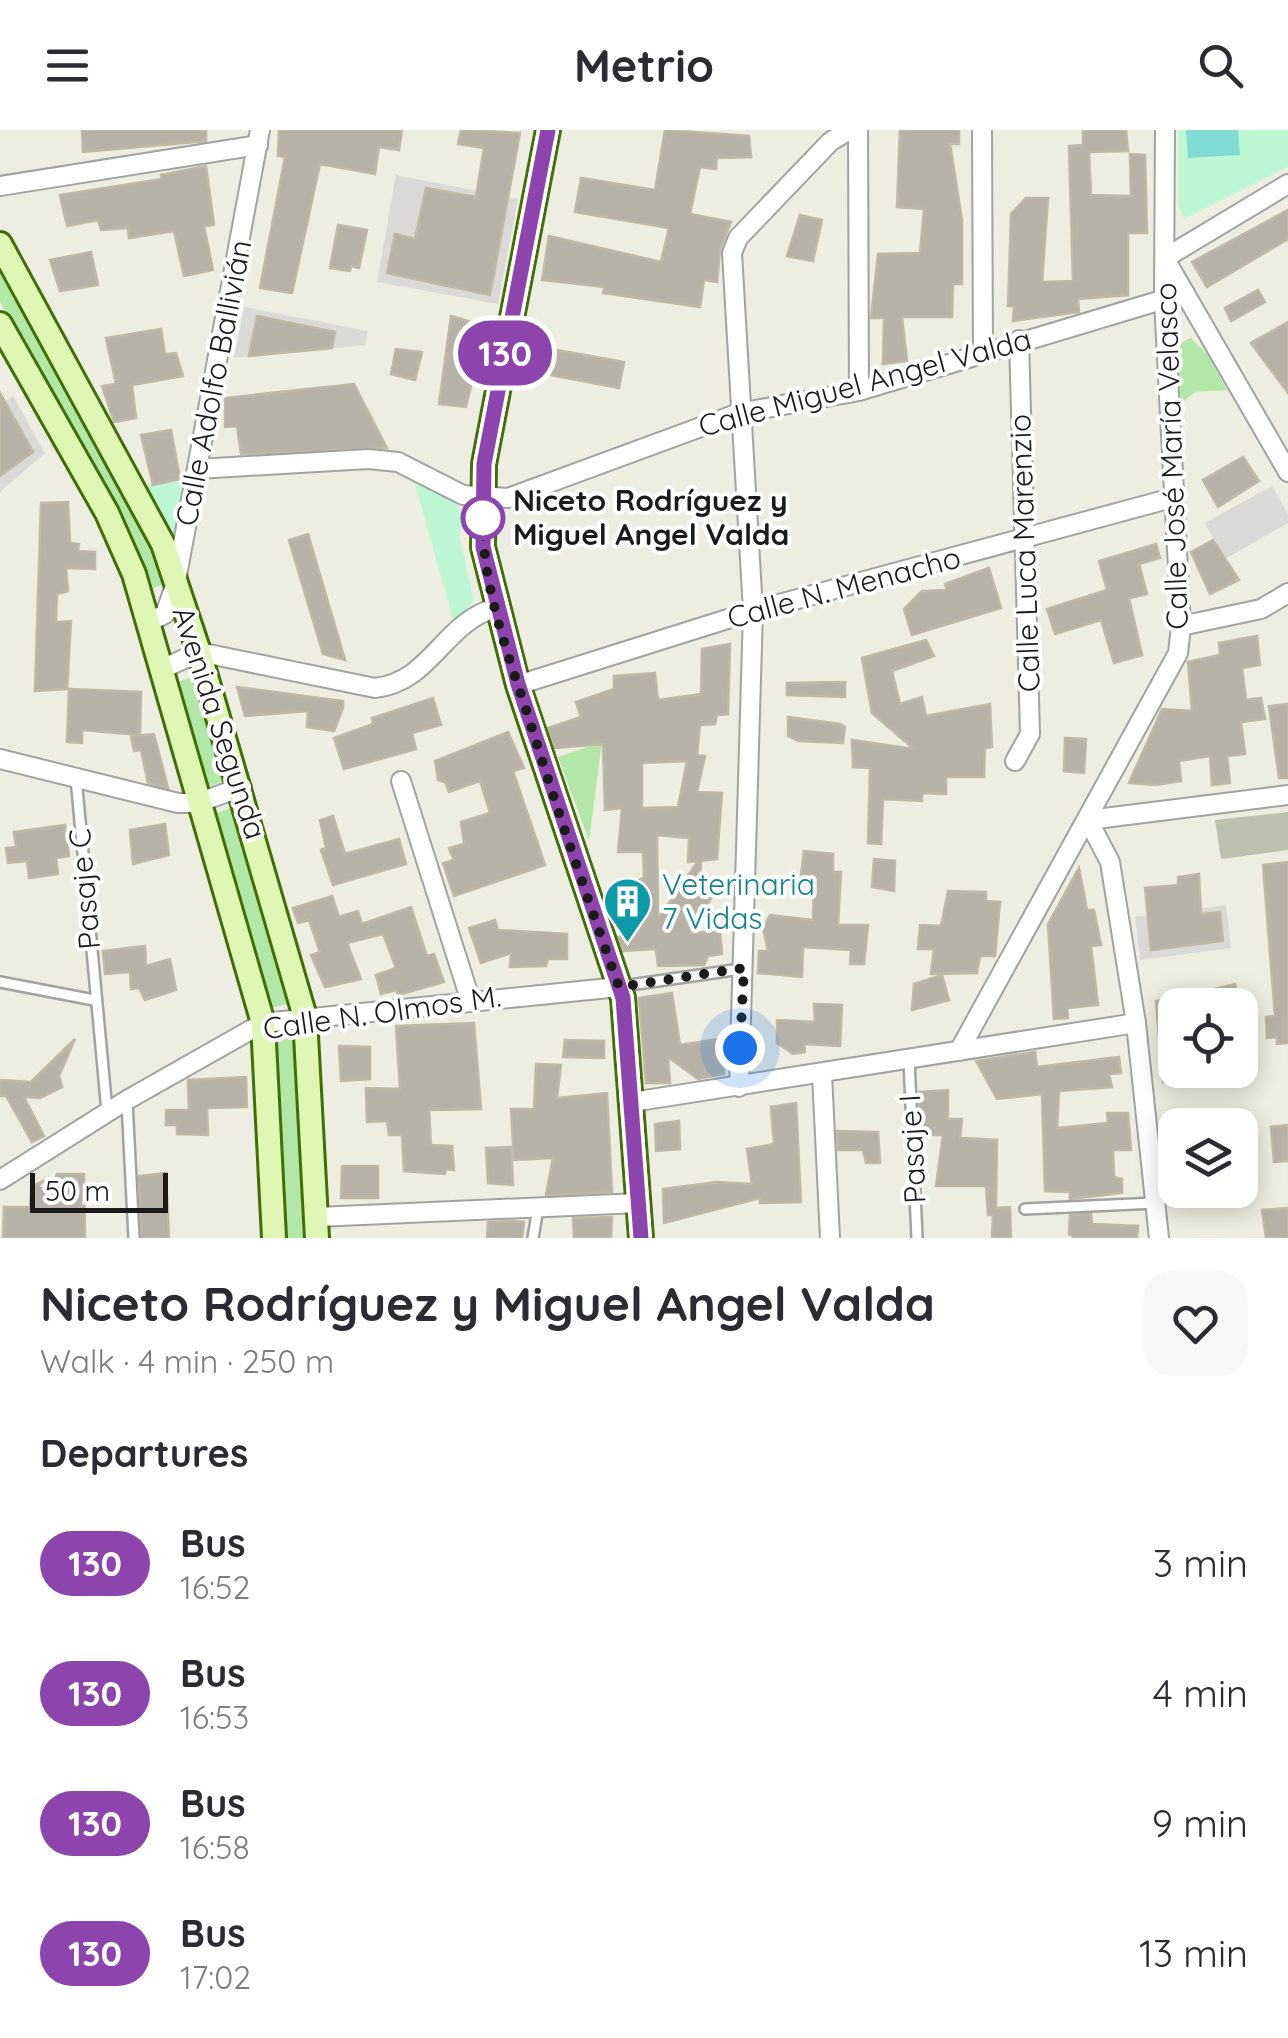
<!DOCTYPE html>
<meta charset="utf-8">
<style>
body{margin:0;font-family:Quicksand,sans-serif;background:#f7f7f7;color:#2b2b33;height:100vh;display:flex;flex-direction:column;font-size:38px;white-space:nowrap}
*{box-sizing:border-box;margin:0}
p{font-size:32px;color:#7c7c81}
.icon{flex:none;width:55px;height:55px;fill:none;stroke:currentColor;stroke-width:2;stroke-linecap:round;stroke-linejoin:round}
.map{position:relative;height:1108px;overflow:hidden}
.drawer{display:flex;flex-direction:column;background:#fff;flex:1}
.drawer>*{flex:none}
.badge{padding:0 20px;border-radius:32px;font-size:35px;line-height:65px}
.tools{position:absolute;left:1158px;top:858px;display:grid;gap:20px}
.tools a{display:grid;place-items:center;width:100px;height:100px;border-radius:20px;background:#fff;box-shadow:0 5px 25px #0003;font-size:50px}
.scale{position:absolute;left:30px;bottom:25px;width:138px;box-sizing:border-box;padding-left:10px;border:5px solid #1b1b1b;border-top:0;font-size:28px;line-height:35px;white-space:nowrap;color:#1b1b1b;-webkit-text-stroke:8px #fff;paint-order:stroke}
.you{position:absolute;width:50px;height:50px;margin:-25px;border:8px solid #fff;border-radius:50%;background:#1a73e8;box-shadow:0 0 0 15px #1a73e833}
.map>.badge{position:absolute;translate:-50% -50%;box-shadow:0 0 0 5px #fff}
h2{padding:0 40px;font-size:38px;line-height:90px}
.round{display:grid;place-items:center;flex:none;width:105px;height:105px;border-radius:30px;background:#f7f7f7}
.overview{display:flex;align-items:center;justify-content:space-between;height:170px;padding:0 40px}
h1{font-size:48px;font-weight:800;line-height:75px}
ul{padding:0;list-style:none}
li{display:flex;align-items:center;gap:30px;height:130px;padding:0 40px}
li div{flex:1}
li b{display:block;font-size:38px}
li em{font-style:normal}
li .badge{min-width:110px;font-weight:700;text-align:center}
header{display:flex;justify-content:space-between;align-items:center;height:130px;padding:0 40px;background:#fff;font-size:45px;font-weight:800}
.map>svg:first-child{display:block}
.residential{fill:#dad9d8}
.construction{fill:#bbc1ad}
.grass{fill:#b2e7a7}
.park{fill:#bef7d4}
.pitch{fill:#80dbd4}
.building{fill:#b6b2a7;stroke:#beb8a4;stroke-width:2.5;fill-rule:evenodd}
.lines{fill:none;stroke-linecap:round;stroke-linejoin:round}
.lane-casing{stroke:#a2a2a2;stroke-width:14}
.street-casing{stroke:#a2a2a2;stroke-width:22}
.secondary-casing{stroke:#426e07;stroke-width:28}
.lane{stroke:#fff;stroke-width:9}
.street{stroke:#fff;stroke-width:18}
.secondary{stroke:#dff7b5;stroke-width:22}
.line-casing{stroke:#fff;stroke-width:22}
.line{stroke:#8e44ad;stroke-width:15}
.walk{stroke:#1b1b1b;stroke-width:10;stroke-dasharray:0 18}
.stop-dot{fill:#fff;stroke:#8e44ad;stroke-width:5}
.labels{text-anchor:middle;stroke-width:8;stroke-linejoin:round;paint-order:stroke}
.street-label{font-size:30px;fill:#1b1b1b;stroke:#fff}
.stop-label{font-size:30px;font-weight:bold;fill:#1b1b1b;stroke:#fff;text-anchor:start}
.culture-label{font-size:30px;fill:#0d838f;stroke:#fff;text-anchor:start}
</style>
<header><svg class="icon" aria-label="menu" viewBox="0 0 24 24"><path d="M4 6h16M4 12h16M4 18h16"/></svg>Metrio<svg class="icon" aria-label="search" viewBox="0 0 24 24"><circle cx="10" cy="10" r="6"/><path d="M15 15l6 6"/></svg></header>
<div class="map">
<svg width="1288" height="1108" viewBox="0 0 1288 1108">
<rect width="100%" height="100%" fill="#edede1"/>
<g class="residential">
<path d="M 396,45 L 518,69 L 498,174 L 377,152 Z"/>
<path d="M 244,177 L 368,201 L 365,215 L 234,228 Z"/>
<path d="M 13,266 L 45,323 L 0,362 L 0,274 Z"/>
<path d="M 1272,356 L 1288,384 L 1288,393 L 1225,429 L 1205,393 Z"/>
<path d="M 1226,775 L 1231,818 L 1140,830 L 1135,787 Z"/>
</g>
<path class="construction" d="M 1288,682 L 1288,720 L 1221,729 L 1215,690 Z"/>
<g class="grass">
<path d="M 0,140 L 151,412 L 165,454 L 147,460 L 122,392 L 0,172 Z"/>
<path d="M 1191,208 L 1207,224 L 1227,260 L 1195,262 L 1178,275 L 1176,215 Z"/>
<path d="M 193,547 L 225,651 L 206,657 L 174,553 Z"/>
<path d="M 602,612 L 589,710 L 558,627 Z"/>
<path d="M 232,678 L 291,873 L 271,878 L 213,684 Z"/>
<path d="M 296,902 L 305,1108 L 286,1108 L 277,903 Z"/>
</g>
<g class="park">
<path d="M 1178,0 L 1288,0 L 1288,37 L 1184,89 L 1178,75 Z"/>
<path d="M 413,347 L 458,376 L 462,385 L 460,408 L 474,470 L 454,493 Z"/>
<path d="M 187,348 L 175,407 L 143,356 Z"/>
</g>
<path class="pitch" d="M 1186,0 L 1238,0 L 1240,25 L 1188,28 Z"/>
<g class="building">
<path d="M 82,0 L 206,0 L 206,11 L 83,22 Z"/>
<path d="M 279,0 L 402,0 L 399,20 L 379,17 L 375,44 L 320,34 L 292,163 L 260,158 L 285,27 L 278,26 Z"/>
<path d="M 461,0 L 520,3 L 490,165 L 387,143 L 395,104 L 415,109 L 426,58 L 476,67 L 484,18 L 458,14 Z"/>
<path d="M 665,0 L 749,6 L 751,27 L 717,28 L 716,39 L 700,37 L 690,84 L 731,92 L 720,119 L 717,152 L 704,150 L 700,177 L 603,163 L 605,157 L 542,150 L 549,106 L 661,132 L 669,98 L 575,82 L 581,48 L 655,60 Z"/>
<path d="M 900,0 L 959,0 L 959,14 L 950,14 L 962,90 L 962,154 L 953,154 L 952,187 L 902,187 L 907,231 L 883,234 L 884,188 L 871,188 L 878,124 L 920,123 L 924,79 L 897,77 Z"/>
<path d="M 1083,0 L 1126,0 L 1128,21 L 1089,22 L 1091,65 L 1131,66 L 1130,24 L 1145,25 L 1147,103 L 1128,103 L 1128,165 L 1078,169 L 1079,182 L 1013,191 L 1014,176 L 1008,176 L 1011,84 L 1026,68 L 1048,68 L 1042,152 L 1073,151 L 1069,16 L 1083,15 Z"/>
<path d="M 206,36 L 214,95 L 204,96 L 213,140 L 184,146 L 174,101 L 129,108 L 128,98 L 101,100 L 98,90 L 67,96 L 60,65 L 162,49 L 161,45 Z"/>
<path d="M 1288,80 L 1288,109 L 1207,157 L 1192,132 Z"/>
<path d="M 800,85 L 822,90 L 813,131 L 787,126 Z"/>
<path d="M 338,95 L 367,100 L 359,138 L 351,136 L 350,141 L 330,138 Z"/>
<path d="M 91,122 L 98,155 L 60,161 L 50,130 Z"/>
<path d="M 1258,160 L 1265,172 L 1231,191 L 1225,178 Z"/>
<path d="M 257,186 L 335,202 L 332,218 L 249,226 Z"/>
<path d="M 451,186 L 485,196 L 466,277 L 439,274 Z"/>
<path d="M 1288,192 L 1288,263 L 1251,213 Z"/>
<path d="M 161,199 L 165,224 L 176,223 L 183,246 L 132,255 L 136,288 L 114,292 L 102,256 L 116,254 L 106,208 Z"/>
<path d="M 540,217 L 624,232 L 619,258 L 535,242 Z"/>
<path d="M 396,219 L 422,222 L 415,250 L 391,244 Z"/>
<path d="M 354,254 L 387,318 L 241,324 L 237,296 L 225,297 L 225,268 Z"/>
<path d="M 0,263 L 33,322 L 0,346 Z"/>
<path d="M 171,300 L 180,349 L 153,355 L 141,305 Z"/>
<path d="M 1243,327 L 1259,351 L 1218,377 L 1203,350 Z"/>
<path d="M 68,372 L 70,413 L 79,414 L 78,421 L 95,422 L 95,439 L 66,438 L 68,461 L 57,464 L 56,492 L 71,491 L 67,559 L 35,561 L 41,373 Z"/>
<path d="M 308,404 L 345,530 L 323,524 L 289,410 Z"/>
<path d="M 1213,410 L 1239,450 L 1210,464 L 1191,422 Z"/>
<path d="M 1156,414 L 1160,428 L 1139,434 L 1147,464 L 1129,468 L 1142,525 L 1114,533 L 1101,490 L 1055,504 L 1047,479 L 1107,460 L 1099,431 Z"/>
<path d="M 989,438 L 1001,478 L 912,505 L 904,479 L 922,461 L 947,460 L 945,454 Z"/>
<path d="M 1257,506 L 1260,535 L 1242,538 L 1246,570 L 1261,568 L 1265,589 L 1241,592 L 1245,624 L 1227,626 L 1230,653 L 1212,655 L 1210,626 L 1179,631 L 1181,651 L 1156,655 L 1129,653 L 1162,579 L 1192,581 L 1188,532 L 1220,525 L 1219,513 Z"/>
<path d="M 926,510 L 934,526 L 892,541 L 900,574 L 922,567 L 926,586 L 990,574 L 992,617 L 985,618 L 984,647 L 946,647 L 946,664 L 922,663 L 922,671 L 883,669 L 881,714 L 868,713 L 870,638 L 853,637 L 852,610 L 914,619 L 872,583 L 862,528 Z"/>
<path d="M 730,514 L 728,584 L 717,585 L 715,594 L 700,595 L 697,625 L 705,626 L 697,662 L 722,663 L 717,729 L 701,731 L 700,756 L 715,762 L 690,803 L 720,801 L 722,824 L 708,826 L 704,835 L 658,836 L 656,819 L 623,821 L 618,807 L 634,805 L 612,769 L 644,747 L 643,722 L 618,722 L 622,678 L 605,680 L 603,614 L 555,618 L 548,598 L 581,587 L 576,572 L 614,559 L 614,546 L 655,543 L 658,570 L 701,564 L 702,519 ZM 687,631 L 678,677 L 642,678 L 642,633 ZM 657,705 L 689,708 L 688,732 L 698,731 L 658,789 Z"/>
<path d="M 845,552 L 845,567 L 787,565 L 787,553 Z"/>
<path d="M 237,557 L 343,571 L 343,578 L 334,601 L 307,597 L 308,581 L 245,586 Z"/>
<path d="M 69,559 L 141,562 L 140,605 L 82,600 L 82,613 L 67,612 Z"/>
<path d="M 433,568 L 441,595 L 412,603 L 416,619 L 344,639 L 334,608 L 373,594 L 372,588 Z"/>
<path d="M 1288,574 L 1288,648 L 1279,648 L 1269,576 Z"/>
<path d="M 788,587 L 840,594 L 845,597 L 843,613 L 799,611 L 788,606 Z"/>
<path d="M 508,602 L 524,638 L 513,641 L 545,735 L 454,766 L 443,733 L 454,730 L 449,718 L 464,714 L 461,692 L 490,683 L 480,651 L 449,662 L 445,652 L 438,650 L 435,631 Z"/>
<path d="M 154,604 L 168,658 L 148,653 L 141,620 L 134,621 L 131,606 Z"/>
<path d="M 1065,608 L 1086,609 L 1084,643 L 1064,641 Z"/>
<path d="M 333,686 L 345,724 L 399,709 L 406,734 L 333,755 L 321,720 L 326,718 L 320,690 Z"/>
<path d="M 165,694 L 169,725 L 133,734 L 130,700 Z"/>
<path d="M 65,695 L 69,726 L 56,728 L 58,744 L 29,748 L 27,731 L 8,733 L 6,718 L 16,717 L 14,702 Z"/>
<path d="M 804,721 L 833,724 L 833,742 L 841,742 L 838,795 L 868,795 L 864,834 L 850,834 L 851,820 L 803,817 L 802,847 L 758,843 L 759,821 L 768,821 L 763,798 L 770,785 L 813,790 L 814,754 L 800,753 Z"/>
<path d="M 874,729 L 895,731 L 894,761 L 872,757 Z"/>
<path d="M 1288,732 L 1288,913 L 1277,914 L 1277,907 L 1267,908 L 1266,887 L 1275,886 L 1263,735 Z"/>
<path d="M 1079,738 L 1087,780 L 1094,780 L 1101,815 L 1091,816 L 1098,875 L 1067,878 L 1068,888 L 1054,889 L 1048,794 Z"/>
<path d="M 1199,744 L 1201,784 L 1220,782 L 1223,811 L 1151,820 L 1145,758 L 1178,755 L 1178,747 Z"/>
<path d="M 948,761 L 986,762 L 986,771 L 1000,772 L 995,826 L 980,826 L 977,843 L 931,844 L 934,819 L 918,819 L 920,795 L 941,796 Z"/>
<path d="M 332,766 L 339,787 L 358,781 L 362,794 L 411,777 L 427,826 L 434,824 L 444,852 L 398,865 L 396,860 L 381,864 L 376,845 L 396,838 L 383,804 L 347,813 L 361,849 L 325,857 L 311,825 L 320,822 L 309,790 L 298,793 L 293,778 Z"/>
<path d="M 495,790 L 498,800 L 567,804 L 567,829 L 548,829 L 546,836 L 510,837 L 511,823 L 481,833 L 469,798 Z"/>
<path d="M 145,816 L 146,836 L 170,829 L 176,860 L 145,870 L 139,858 L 131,859 L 130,842 L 105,844 L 103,821 Z"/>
<path d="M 942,845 L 949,870 L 912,880 L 914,854 Z"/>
<path d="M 1235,854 L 1239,875 L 1182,875 L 1181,867 Z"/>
<path d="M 672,863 L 680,915 L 725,908 L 724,944 L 698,949 L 668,927 L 670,953 L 646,953 L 639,868 Z"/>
<path d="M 1175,868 L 1175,952 L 1163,952 L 1156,871 Z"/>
<path d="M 814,874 L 842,875 L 840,916 L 804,914 L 805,922 L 793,924 L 777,913 L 777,890 L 815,892 Z"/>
<path d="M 474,893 L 481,979 L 429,980 L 431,1015 L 452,1016 L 454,1040 L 446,1039 L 445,1044 L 404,1041 L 402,1005 L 389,1005 L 387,991 L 367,992 L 366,958 L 400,959 L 396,896 Z"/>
<path d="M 75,909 L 59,946 L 62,957 L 40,968 L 24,967 L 44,1006 L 32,1012 L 6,966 L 0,966 L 0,950 L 31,952 Z"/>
<path d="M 565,910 L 604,911 L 604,928 L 563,927 Z"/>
<path d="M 339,916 L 370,917 L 370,949 L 341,951 Z"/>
<path d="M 1035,922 L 1037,937 L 1119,927 L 1121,943 L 1109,944 L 1112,957 L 1059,961 L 1057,998 L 1108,993 L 1107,983 L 1128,983 L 1131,1020 L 1113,1020 L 1114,1047 L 1122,1049 L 1122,1063 L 1070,1069 L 1070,1062 L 1045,1061 L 1042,964 L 997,969 L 976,931 Z"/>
<path d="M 536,934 L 561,935 L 557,968 L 607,963 L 612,1062 L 546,1065 L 553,1028 L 514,1030 L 511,979 L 534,979 Z"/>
<path d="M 246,947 L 247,977 L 207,978 L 208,1005 L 177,1004 L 177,995 L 166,995 L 166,980 L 189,980 L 188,950 Z"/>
<path d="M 948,960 L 948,989 L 962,989 L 960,1008 L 997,1010 L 996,1078 L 1010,1077 L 1011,1108 L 992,1108 L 993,1085 L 988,1085 L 986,1056 L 936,1056 L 943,1005 L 920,1005 L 919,962 Z"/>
<path d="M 796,973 L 801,1072 L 760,1073 L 760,1068 L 664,1093 L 663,1059 L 717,1052 L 752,1054 L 747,1019 L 774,1014 L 771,977 Z"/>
<path d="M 1225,980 L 1226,995 L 1183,995 L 1182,986 Z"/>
<path d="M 679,991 L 680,1019 L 656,1021 L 655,994 Z"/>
<path d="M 1288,995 L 1288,1031 L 1274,1032 L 1271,997 Z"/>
<path d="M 837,1001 L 878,1002 L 880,1033 L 866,1033 L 863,1020 L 838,1020 Z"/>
<path d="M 511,1017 L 513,1055 L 488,1053 L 486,1018 Z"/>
<path d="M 342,1036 L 378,1036 L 378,1068 L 341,1068 Z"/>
<path d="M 166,1043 L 169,1108 L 142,1108 L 139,1046 Z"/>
<path d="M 57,1044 L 84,1044 L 85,1108 L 3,1108 L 4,1077 L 30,1077 L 31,1057 Z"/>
<path d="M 1288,1078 L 1288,1108 L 1266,1108 L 1262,1080 Z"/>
<path d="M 1091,1084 L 1092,1094 L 1138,1096 L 1137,1108 L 1076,1108 L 1069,1104 L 1070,1085 Z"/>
<path d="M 612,1087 L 611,1108 L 574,1108 L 573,1088 Z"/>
<path d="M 511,1091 L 524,1092 L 522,1108 L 487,1108 L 488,1092 Z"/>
</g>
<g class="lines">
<defs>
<g id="lane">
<path d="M 76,648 L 107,981"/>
<path d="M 0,852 L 94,870"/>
<path d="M 623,856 L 741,839"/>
<path d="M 909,930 L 917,1108"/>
<path d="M 127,972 L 134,1108"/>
<path d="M 1025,1079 L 1156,1073"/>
<path d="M 533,1108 L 538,1078"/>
</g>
<g id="street">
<path d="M 858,0 L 859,261"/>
<path d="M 982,0 L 983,222"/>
<path d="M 0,56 L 258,15"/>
<path d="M 1165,128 L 1288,54"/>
<path d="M 1165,129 L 1288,342"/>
<path d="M 198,339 L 368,329 L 398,332 L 463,365 L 508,368 L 739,283 L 859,261 L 1185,163"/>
<path d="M 147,493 L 165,484 L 175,456 L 260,0"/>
<path d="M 1181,496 L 1261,479 L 1288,463"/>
<path d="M 160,540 L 199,522 L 375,558 C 431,552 443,493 495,478"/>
<path d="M 518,555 L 753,481 L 1172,368"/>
<path d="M 0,629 L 178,673 L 197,673 L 242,657"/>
<path d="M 1015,631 L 1030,604 L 1019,210"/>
<path d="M 401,651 L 470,869"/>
<path d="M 1088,690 L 1110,732 L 1136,893 L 1159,1108"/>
<path d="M 1088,690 L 1288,665"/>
<path d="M 959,921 L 1178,523 L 1181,496 L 1164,170 L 1165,0"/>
<path d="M 822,944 L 830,1108"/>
<path d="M 739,957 L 753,481 L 732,123 L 738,108 L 830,12 L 849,0"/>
<path d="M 632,972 L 1136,893"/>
<path d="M 0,1050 L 127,970 L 263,893 L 619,857"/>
<path d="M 317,1087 L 639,1073"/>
</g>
<g id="secondary">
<path d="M 548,0 L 484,334 L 483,417 L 518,555 L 623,868 L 641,1108"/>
<path d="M 0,114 L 163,414 L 199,522 L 305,887 L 317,1108"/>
<path d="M 0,194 L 107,383 L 134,444 L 263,893 L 274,1108"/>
</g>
</defs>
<use href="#lane" class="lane-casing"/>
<use href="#street" class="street-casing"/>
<use href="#secondary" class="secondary-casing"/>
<use href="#lane" class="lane"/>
<use href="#street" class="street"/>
<use href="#secondary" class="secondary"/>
</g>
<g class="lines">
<defs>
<path id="line" d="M 548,0 L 484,334 L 483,417 L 518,554 L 623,868 L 641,1108"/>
</defs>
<use href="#line" class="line-casing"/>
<use href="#line" class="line"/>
<path class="walk" d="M 483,388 C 482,457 508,524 529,589 C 557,679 587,768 619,857 L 744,838 L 740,918"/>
</g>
<defs>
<symbol id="building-pin" viewBox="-11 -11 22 30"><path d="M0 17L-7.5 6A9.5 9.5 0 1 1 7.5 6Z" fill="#0f9aa8" stroke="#fff"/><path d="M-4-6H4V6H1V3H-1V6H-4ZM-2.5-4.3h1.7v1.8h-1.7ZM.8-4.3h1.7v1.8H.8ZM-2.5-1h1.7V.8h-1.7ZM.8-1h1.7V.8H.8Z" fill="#fff"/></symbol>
</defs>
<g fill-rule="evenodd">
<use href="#building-pin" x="600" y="744" width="55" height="75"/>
</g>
<circle class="stop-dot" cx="483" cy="388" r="20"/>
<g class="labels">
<g class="street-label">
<text transform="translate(214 253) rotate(-79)" y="10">Calle Adolfo Ballivián</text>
<text transform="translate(865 253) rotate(-15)" y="10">Calle Miguel Angel Valda</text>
<text transform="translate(1172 326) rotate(-92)" y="10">Calle José María Velasco</text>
<text transform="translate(1025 423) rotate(-92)" y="10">Calle Luca Marenzio</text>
<text transform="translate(844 458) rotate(-15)" y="10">Calle N. Menacho</text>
<text transform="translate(219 593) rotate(72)" y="10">Avenida Segunda</text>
<text transform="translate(85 759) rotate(-95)" y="10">Pasaje C</text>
<text transform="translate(382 883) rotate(-8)" y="10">Calle N. Olmos M.</text>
<text transform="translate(913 1019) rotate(-93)" y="10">Pasaje I</text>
</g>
<g class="stop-label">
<text x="513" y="381">Niceto Rodríguez y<tspan x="513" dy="34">Miguel Angel Valda</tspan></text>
</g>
<g class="culture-label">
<text x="662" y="765">Veterinaria<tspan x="662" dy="34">7 Vidas</tspan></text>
</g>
</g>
</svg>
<div class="tools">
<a><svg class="icon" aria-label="locate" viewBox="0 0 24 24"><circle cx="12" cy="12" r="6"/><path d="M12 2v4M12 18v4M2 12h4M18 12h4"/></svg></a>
<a><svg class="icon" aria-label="layers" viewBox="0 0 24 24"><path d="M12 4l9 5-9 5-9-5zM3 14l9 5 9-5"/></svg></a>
</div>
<div class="scale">50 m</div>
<div class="you" style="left:740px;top:918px"></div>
<b class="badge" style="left:505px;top:223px;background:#8e44ad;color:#fff">130</b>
</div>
<section class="drawer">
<div class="overview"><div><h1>Niceto Rodríguez y Miguel Angel Valda</h1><p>Walk · 4 min · 250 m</p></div><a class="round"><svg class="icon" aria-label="heart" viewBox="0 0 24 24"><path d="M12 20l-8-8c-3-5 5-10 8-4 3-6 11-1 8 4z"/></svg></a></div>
<h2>Departures</h2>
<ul>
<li><span class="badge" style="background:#8e44ad;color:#fff">130</span><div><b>Bus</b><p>16:52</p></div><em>3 min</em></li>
<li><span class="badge" style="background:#8e44ad;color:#fff">130</span><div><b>Bus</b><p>16:53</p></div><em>4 min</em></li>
<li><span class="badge" style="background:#8e44ad;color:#fff">130</span><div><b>Bus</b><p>16:58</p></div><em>9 min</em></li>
<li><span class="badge" style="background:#8e44ad;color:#fff">130</span><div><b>Bus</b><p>17:02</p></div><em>13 min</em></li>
</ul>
</section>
